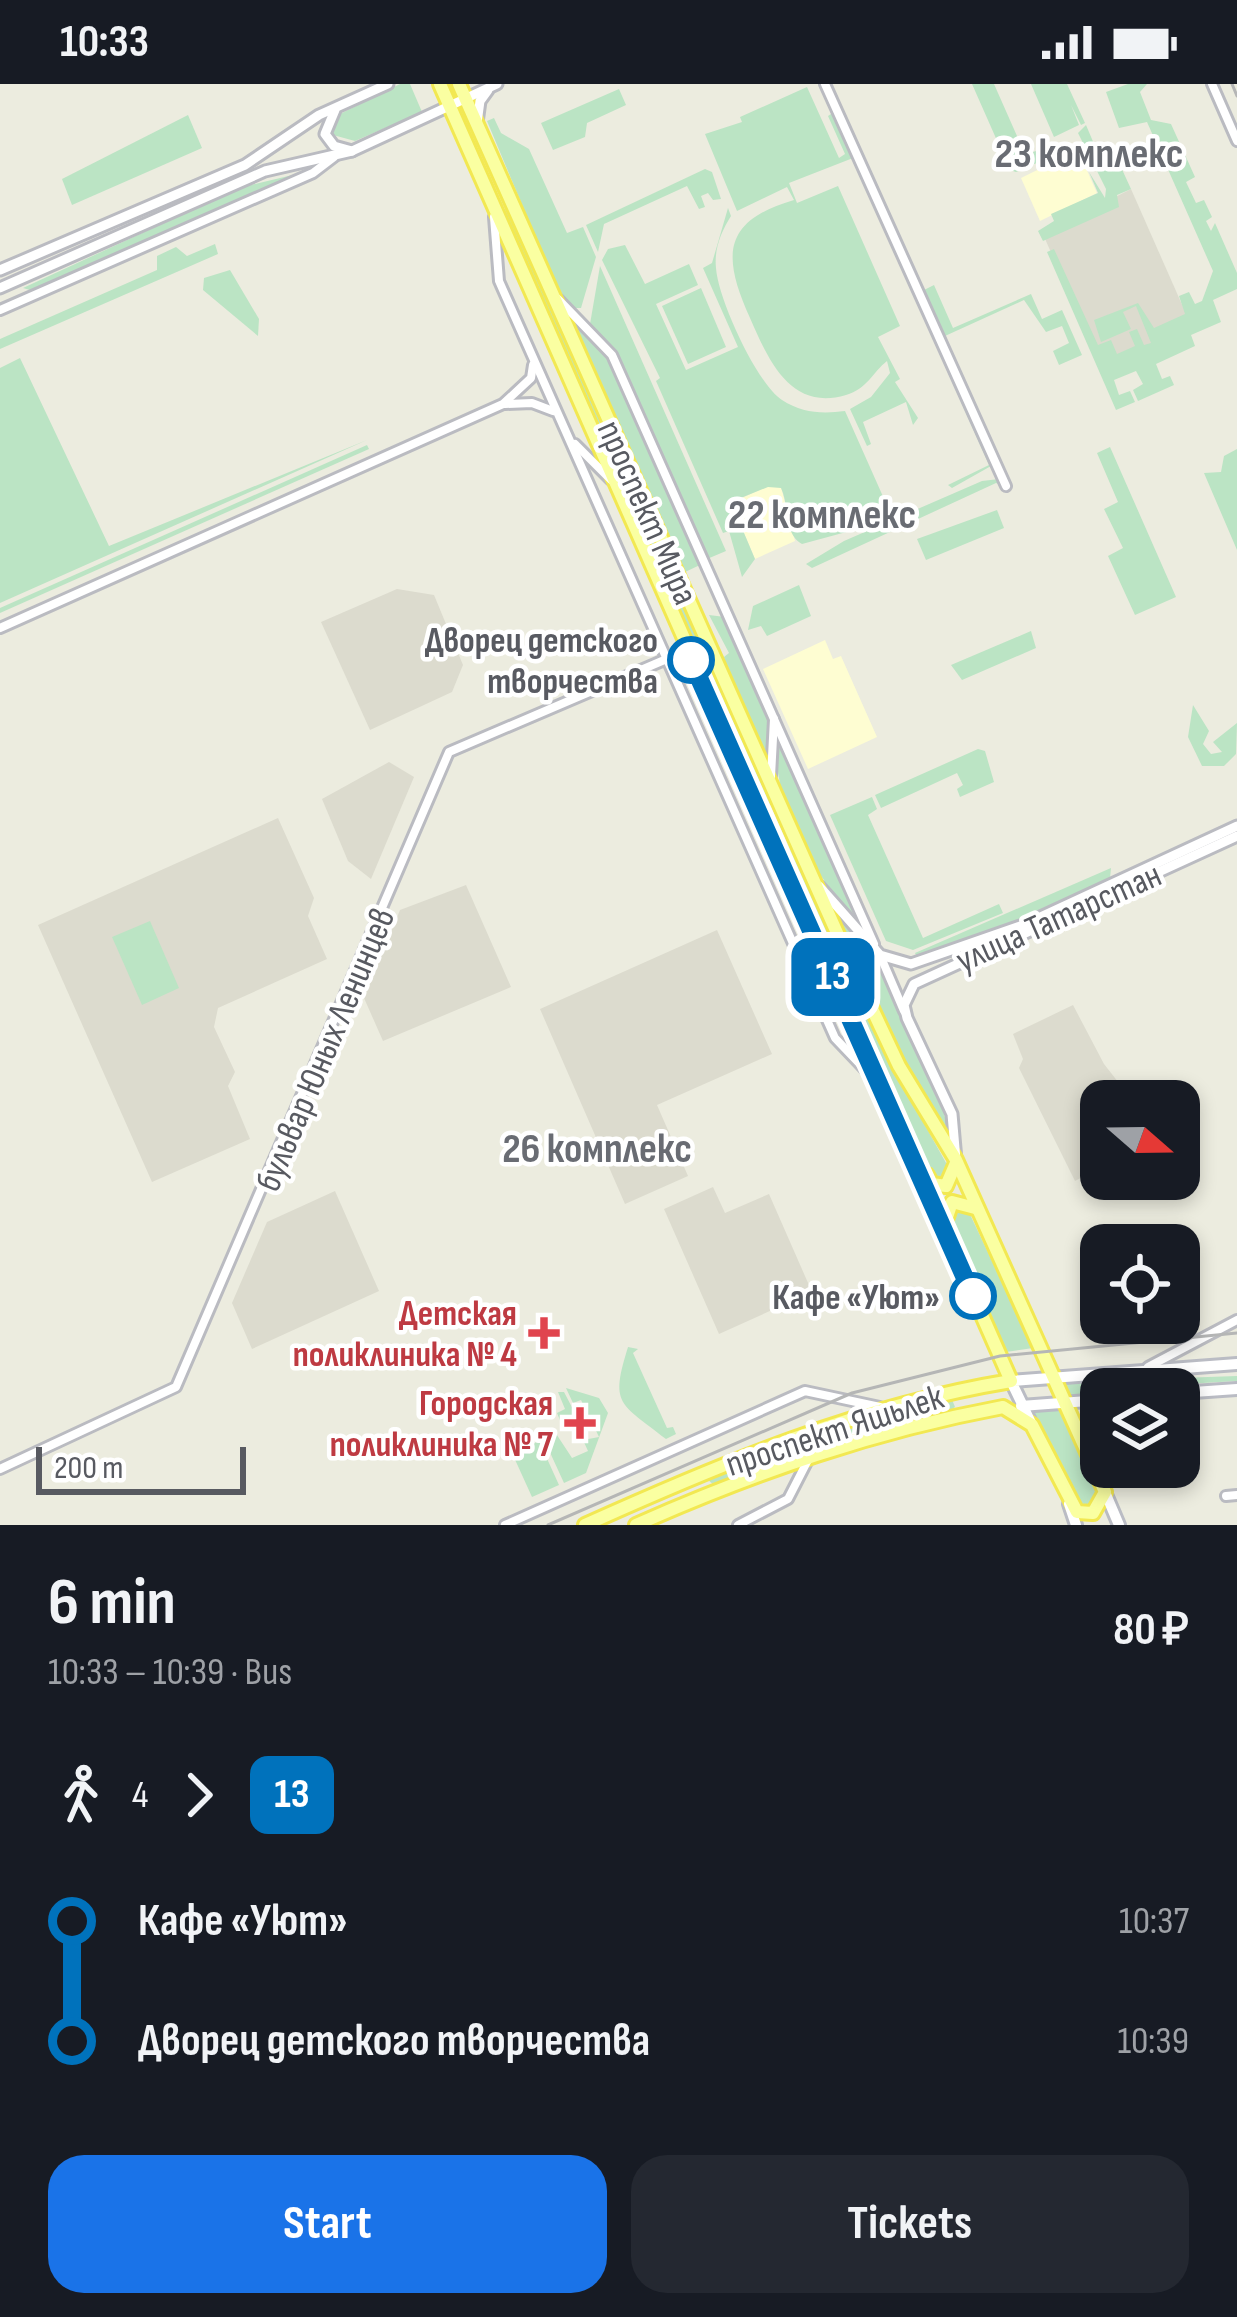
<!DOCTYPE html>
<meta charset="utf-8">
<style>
body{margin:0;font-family:"Sofia Sans Condensed",sans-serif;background:#242831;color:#f1f3f6;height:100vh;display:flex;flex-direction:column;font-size:45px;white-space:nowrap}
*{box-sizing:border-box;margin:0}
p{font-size:39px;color:#9ea1a6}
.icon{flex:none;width:66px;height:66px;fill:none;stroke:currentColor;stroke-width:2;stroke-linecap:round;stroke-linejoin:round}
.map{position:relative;height:1441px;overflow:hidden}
.drawer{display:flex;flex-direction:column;background:#171b24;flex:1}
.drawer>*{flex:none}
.badge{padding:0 24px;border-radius:18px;font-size:42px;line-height:78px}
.needle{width:78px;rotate:110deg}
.buttons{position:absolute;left:1080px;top:996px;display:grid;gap:24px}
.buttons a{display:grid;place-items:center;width:120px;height:120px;border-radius:24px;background:#171b24;box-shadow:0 6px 18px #0003;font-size:60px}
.scale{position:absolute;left:36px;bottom:30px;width:210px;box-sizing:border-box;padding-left:12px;border:6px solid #585a61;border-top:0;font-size:33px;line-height:42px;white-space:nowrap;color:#585a61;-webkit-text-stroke:9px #fff;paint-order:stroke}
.map>.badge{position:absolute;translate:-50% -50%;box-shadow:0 0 0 6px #fff}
.legs{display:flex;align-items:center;gap:18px;height:132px;padding:0 48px;font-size:39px}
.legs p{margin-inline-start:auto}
.summary{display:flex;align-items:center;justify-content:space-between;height:204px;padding:0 48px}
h1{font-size:66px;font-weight:700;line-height:90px}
.action{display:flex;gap:24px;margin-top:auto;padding:24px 48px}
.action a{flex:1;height:138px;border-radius:36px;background:#1a73e8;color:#fff;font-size:48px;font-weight:700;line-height:138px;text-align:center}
.action a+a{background:#242831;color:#f1f3f6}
ul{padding:0 48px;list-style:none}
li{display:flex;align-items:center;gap:42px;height:120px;font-size:45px}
li i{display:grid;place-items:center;width:18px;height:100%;margin:0 15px;background:currentColor}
li i::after{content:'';width:30px;height:30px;margin:-15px;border:9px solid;border-radius:50%;background:#171b24}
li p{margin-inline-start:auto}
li:first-child i{background:linear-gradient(#0000 50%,currentColor 0)}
li:last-child i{background:linear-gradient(currentColor 50%,#0000 0)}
.status{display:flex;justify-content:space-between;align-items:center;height:84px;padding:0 60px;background:#171b24;direction:ltr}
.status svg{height:33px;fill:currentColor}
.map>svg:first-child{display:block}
.commercial{fill:#fefdd2}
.education{fill:#dcdbce}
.green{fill:#bbe4c4}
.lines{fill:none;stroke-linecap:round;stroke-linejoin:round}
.minor-casing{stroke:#babbc1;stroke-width:14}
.tertiary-casing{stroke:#babbc1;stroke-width:15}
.secondary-casing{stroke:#babcc4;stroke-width:16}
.primary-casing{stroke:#f2e852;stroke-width:18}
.minor{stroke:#fff;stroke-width:8}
.tertiary{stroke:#fff;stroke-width:9}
.secondary{stroke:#fff;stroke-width:10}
.primary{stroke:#faffa1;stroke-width:12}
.tram{stroke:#b5b6b6;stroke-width:3}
.line-1-casing{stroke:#fff;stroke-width:27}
.line-1{stroke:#0072bc;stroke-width:18}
.stop-1-dot{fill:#fff;stroke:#0072bc;stroke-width:6}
.health-dot{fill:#e0444e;stroke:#fff;stroke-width:4.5}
.labels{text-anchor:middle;stroke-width:9;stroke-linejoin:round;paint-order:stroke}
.street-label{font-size:36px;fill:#585a61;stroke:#fff}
.stop-label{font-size:36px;font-weight:bold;fill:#585a61;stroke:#fff;text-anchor:end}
.health-label{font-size:36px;font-weight:bold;fill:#be3a42;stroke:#fff;text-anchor:end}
.quarter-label{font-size:42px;font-weight:bold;fill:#696c73;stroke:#fff}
</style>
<div class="status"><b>10:33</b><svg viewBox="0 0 49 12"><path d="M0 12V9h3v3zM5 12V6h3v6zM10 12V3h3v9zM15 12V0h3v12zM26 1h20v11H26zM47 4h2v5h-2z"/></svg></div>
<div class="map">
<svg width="1237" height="1441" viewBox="0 0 1237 1441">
<rect width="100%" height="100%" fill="#ececdf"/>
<g class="commercial">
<path d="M 1078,66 L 1097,109 L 1040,137 L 1021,94 Z"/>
<path d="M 768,402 L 781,403 L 795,457 L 755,475 L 731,419 Z"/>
<path d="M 825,556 L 833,575 L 841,572 L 877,653 L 808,685 L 763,585 Z"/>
</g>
<g class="education">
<path d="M 1131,105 L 1191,241 L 1101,284 L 1043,150 Z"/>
<path d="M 397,505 L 434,511 L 463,581 L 452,608 L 370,646 L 321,538 Z"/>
<path d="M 389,678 L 414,693 L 371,795 L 348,777 L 322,715 Z"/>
<path d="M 278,734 L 314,814 L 308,832 L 327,875 L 218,924 L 214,943 L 235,988 L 228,1002 L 250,1055 L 152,1098 L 38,841 Z"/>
<path d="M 466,801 L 511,903 L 383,957 L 364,914 L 400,826 Z"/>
<path d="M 717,846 L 772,970 L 657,1021 L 688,1092 L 625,1120 L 540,925 Z"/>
<path d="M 1073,921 L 1104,980 L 1133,1017 L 1101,1017 L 1101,1083 L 1075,1097 L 1019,984 L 1023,975 L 1013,950 Z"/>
<path d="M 713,1103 L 725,1129 L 769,1110 L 812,1208 L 719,1250 L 664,1125 Z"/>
<path d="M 335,1107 L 379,1207 L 252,1265 L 232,1219 L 267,1138 Z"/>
</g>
<g class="green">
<path d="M 400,0 L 410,0 L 422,28 L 355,57 L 333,51 L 330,43 L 336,32 Z"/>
<path d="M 972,0 L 994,0 L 1025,70 L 1040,66 L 1037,58 L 1046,51 L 1055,71 L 1016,88 L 1010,86 Z"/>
<path d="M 1031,0 L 1067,0 L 1085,39 L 1081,41 L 1071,21 L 1079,41 L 1054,53 Z"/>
<path d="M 1128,0 L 1147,0 L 1140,8 L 1151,36 L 1171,40 L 1195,93 L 1186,98 L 1196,119 L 1204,116 L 1212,133 L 1206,137 L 1211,147 L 1215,139 L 1237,189 L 1237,205 L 1213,216 L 1221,238 L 1191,251 L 1195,262 L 1156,280 L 1162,295 L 1170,292 L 1174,301 L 1138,317 L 1133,306 L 1143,300 L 1136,287 L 1114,296 L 1119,311 L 1130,307 L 1135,318 L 1116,326 L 1047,168 L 1054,165 L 1098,261 L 1111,256 L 1117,270 L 1135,262 L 1129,248 L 1137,245 L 1144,261 L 1151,259 L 1136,222 L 1123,228 L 1131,245 L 1101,258 L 1094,236 L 1138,219 L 1154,244 L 1185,230 L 1179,212 L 1189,208 L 1195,220 L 1202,217 L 1213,187 L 1147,38 L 1119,44 L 1106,8 Z"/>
<path d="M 807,3 L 839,74 L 845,70 L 828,32 L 834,28 L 991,382 L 952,404 L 948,401 L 989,381 L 853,74 L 789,99 L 797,119 L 838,102 L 900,242 L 878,253 L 900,295 L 895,298 L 918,334 L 913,341 L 906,318 L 863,338 L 871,360 L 867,362 L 850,325 L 871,313 L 890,289 L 887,277 C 873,288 867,305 846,311 C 790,328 768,275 750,234 C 722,172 722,137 794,116 L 787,103 L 737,127 L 705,50 L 742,38 L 740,33 Z"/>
<path d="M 619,5 L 626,21 L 587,39 L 585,53 L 553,66 L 541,39 Z"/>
<path d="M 188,31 L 202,64 L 72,121 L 62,95 Z"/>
<path d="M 494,34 L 501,49 L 529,65 L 567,149 L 583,143 L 596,173 L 581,224 L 572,224 L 559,209 L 487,37 Z"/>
<path d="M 1086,41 L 1105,86 L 1120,81 L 1131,105 L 1117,111 L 1119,123 L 1043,157 L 1038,147 L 1054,137 L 1051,130 L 1098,109 L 1089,88 L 1105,114 L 1106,105 L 1078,49 Z"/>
<path d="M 705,85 L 712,88 L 721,115 L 713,116 L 708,109 L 701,112 L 705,123 L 699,125 L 687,102 L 604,140 L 598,168 L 586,141 Z"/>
<path d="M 301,89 L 30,206 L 23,204 L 242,103 Z"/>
<path d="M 728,124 L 731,132 C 721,148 714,165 716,184 C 718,215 757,300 782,316 C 802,329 822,330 845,327 L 889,426 L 850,447 L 802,460 C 783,449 790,423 781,404 L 768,403 L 731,418 L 755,475 L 742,493 L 729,447 L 723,449 L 656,297 L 660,294 L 602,176 L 608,165 L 625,161 L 645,200 L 689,180 L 698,201 L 656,220 L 686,286 L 738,263 L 703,184 L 712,179 Z"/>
<path d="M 505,125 L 542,199 L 774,720 L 763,724 L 500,127 Z"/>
<path d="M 215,160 L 218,170 L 0,265 L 0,255 L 157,186 L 157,172 L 176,163 L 187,172 Z"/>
<path d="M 600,182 L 726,467 L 707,475 L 614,269 L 590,240 Z"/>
<path d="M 230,186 L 259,235 L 258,252 L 203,206 L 204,194 Z"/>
<path d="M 934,201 L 953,244 L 1031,210 L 1042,235 L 1062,226 L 1082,271 L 1059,281 L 1053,267 L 1069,259 L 1062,242 L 1046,248 L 1024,216 L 945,252 L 924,206 Z"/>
<path d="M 701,204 L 726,263 L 688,280 L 662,222 Z"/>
<path d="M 567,228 L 610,273 L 702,480 L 683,489 Z"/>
<path d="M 20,274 L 109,462 L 367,356 L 0,519 L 0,284 Z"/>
<path d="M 367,361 L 369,365 L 0,529 L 0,524 Z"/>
<path d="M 1110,363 L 1176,513 L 1135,531 L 1108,472 L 1123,464 L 1104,425 L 1118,418 L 1097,369 Z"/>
<path d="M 1237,365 L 1237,466 L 1204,389 L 1221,388 L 1224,372 Z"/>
<path d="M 999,395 L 1001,401 L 996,399 L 812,484 L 806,480 L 844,457 L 982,397 Z"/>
<path d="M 997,426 L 1004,444 L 926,476 L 917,455 Z"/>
<path d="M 799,501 L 811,532 L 767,552 L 761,542 L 748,546 L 753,522 Z"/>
<path d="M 709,531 L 725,533 L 771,635 L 768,679 L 726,587 L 724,573 L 729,569 Z"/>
<path d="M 1031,547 L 1036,564 L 962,596 L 951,581 Z"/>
<path d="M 1193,621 L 1209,647 L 1203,660 L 1211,670 L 1222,668 L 1213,658 L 1237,639 L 1236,670 L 1224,682 L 1202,682 L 1188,653 Z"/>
<path d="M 777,656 L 780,657 L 864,844 C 816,795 772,726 777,656 Z"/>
<path d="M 978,665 L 985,667 L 994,698 L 960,713 L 957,705 L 963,701 L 957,689 L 881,724 L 875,711 Z"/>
<path d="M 872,713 L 877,725 L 868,731 L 923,854 L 999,820 L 1003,829 L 913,866 L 886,857 L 830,731 Z"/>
<path d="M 771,729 L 817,817 L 893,984 L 950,1086 L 943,1099 L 931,1092 L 903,1035 Z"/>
<path d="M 1111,784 L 1110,794 L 1023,836 L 917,873 L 915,869 Z"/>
<path d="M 831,821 L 873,865 L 940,1015 L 950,1051 L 895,965 Z"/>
<path d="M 150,837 L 179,904 L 142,921 L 112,853 Z"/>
<path d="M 952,1124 L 968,1126 L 1033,1264 L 1006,1268 L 949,1130 Z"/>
<path d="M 628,1263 L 638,1265 L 633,1269 L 667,1344 L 673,1343 L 676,1350 L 666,1355 C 619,1318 610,1321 628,1263 Z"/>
<path d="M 1237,1292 L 1237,1297 L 1101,1305 L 1068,1313 L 1062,1298 Z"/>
<path d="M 566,1304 L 599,1314 L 608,1329 L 586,1389 L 564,1399 L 542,1351 L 553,1345 L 572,1374 L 588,1367 L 583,1356 L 599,1353 L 590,1334 L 562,1341 L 557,1329 L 565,1325 L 558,1308 L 564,1308 L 576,1331 L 586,1326 L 581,1316 L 573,1319 Z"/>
<path d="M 951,1313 L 955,1323 L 951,1326 L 863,1347 L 714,1401 L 708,1396 L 859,1336 Z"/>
<path d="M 1060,1325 L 1097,1410 L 1088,1423 L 1078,1419 L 1033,1326 Z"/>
<path d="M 539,1357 L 559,1401 L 532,1413 L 512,1369 Z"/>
</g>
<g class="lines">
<defs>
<g id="minor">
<path d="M 825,0 L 1006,402"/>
<path d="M 1212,0 L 1237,57"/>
<path d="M 494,133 L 499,197 L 835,954 L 876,997"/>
<path d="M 558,215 L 612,271 L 874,860"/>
<path d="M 0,226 L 313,89 L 334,73"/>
<path d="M 505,320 L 532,319 L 553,327"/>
<path d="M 575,360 L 611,396"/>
<path d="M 0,544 L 503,320 L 531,294 L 533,281"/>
<path d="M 771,692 L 774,635"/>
<path d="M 880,871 L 904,927"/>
<path d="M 1148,1283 L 1237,1236"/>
<path d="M 0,1385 L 176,1303 L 449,668 L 669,574"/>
<path d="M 1226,1412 L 1237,1411"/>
<path d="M 505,1441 L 805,1307 L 880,1323"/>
<path d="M 738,1441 L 788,1415 L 808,1376"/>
</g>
<g id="tertiary">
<path d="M 335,26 L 325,50 L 334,62 L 352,67"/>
<path d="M 477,39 L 480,17 L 488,6"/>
<path d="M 0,186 L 245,81 L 319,31 L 388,0"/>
<path d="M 0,204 L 265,87 L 352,67 L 497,0"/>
<path d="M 819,802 L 880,871 L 911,880 L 1023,841 L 1237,742"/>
<path d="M 956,1076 L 952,1030 L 907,934 L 904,921 L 914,900 L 1237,752"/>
</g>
<g id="secondary">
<path d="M 1179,1309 L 1237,1305"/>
<path d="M 1021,1322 L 1101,1316"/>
<path d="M 1032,1341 L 1011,1297 L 1237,1280"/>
<path d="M 1105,1408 L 1119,1441"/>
<path d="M 1069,1420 L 1076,1441"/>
</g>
<g id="primary">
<path d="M 440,0 L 1011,1297 C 859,1322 725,1378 585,1441"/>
<path d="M 459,0 L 850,878 L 899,982 L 956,1076 L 1105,1408 L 1093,1429 L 1077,1428 L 1032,1341 L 1003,1323 C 874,1347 756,1388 636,1441"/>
<path d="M 927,1091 L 932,1100 L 946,1102 L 956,1079"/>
<path d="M 946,1136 L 952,1118 L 975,1124"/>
</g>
</defs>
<use href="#minor" class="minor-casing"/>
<use href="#tertiary" class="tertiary-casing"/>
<use href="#secondary" class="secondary-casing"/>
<use href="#primary" class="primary-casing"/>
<use href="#minor" class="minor"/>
<use href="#tertiary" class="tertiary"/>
<use href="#secondary" class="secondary"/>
<use href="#primary" class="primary"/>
<g class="tram">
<path d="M 1232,0 L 1237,12"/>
<path d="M 548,1441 L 852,1309 L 1000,1272 L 1237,1249"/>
</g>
</g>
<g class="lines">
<defs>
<path id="line-1" d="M 691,576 L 973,1212"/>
</defs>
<use href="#line-1" class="line-1-casing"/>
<use href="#line-1" class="line-1"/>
</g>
<g class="stop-1-dot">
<circle cx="691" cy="576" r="21"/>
<circle cx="973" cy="1212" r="21"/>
</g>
<g class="health-dot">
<path d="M538 1231h12v12h12v12h-12v12h-12v-12h-12v-12h12z"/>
<path d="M574 1321h12v12h12v12h-12v12h-12v-12h-12v-12h12z"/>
</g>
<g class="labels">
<g class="street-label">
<text transform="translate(649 428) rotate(66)" y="13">проспект Мира</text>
<text transform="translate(1058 832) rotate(-24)" y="13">улица Татарстан</text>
<text transform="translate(324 965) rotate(-67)" y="13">бульвар Юных Ленинцев</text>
<text transform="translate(834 1345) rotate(-18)" y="13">проспект Яшьлек</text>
</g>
<g class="stop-label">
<text x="658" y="568">Дворец детского<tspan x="658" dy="41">творчества</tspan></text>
<text x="940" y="1225">Кафе «Уют»</text>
</g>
<g class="health-label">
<text x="517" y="1241">Детская<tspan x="517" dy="41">поликлиника № 4</tspan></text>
<text x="553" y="1331">Городская<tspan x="553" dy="41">поликлиника № 7</tspan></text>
</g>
<g class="quarter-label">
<text x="1089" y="83">23 комплекс</text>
<text x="822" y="444">22 комплекс</text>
<text x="597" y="1078">26 комплекс</text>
</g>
</g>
</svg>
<div class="buttons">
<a><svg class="needle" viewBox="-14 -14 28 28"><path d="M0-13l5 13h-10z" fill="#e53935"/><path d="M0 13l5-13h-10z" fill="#9ea1a6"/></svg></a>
<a><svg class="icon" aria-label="locate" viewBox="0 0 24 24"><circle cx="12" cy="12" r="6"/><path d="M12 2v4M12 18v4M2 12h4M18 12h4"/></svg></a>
<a><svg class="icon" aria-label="layers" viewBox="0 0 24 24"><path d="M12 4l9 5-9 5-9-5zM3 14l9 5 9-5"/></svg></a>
</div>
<div class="scale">200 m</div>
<b class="badge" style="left:833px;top:893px;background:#0072bc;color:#fff">13</b>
</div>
<section class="drawer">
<div class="summary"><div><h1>6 min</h1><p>10:33 – 10:39 · Bus</p></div><b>80 ₽</b></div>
<div class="legs"><svg class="icon" aria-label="walk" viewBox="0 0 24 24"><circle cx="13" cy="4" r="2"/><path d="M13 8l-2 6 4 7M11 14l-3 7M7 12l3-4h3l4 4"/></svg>4<svg class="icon" aria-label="forward" viewBox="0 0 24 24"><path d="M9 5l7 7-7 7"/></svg><b class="badge" style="background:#0072bc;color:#fff">13</b></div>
<ul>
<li><i style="color:#0072bc"></i><b>Кафе «Уют»</b><p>10:37</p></li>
<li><i style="color:#0072bc"></i><b>Дворец детского творчества</b><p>10:39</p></li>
</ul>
<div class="action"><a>Start</a><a>Tickets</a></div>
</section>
